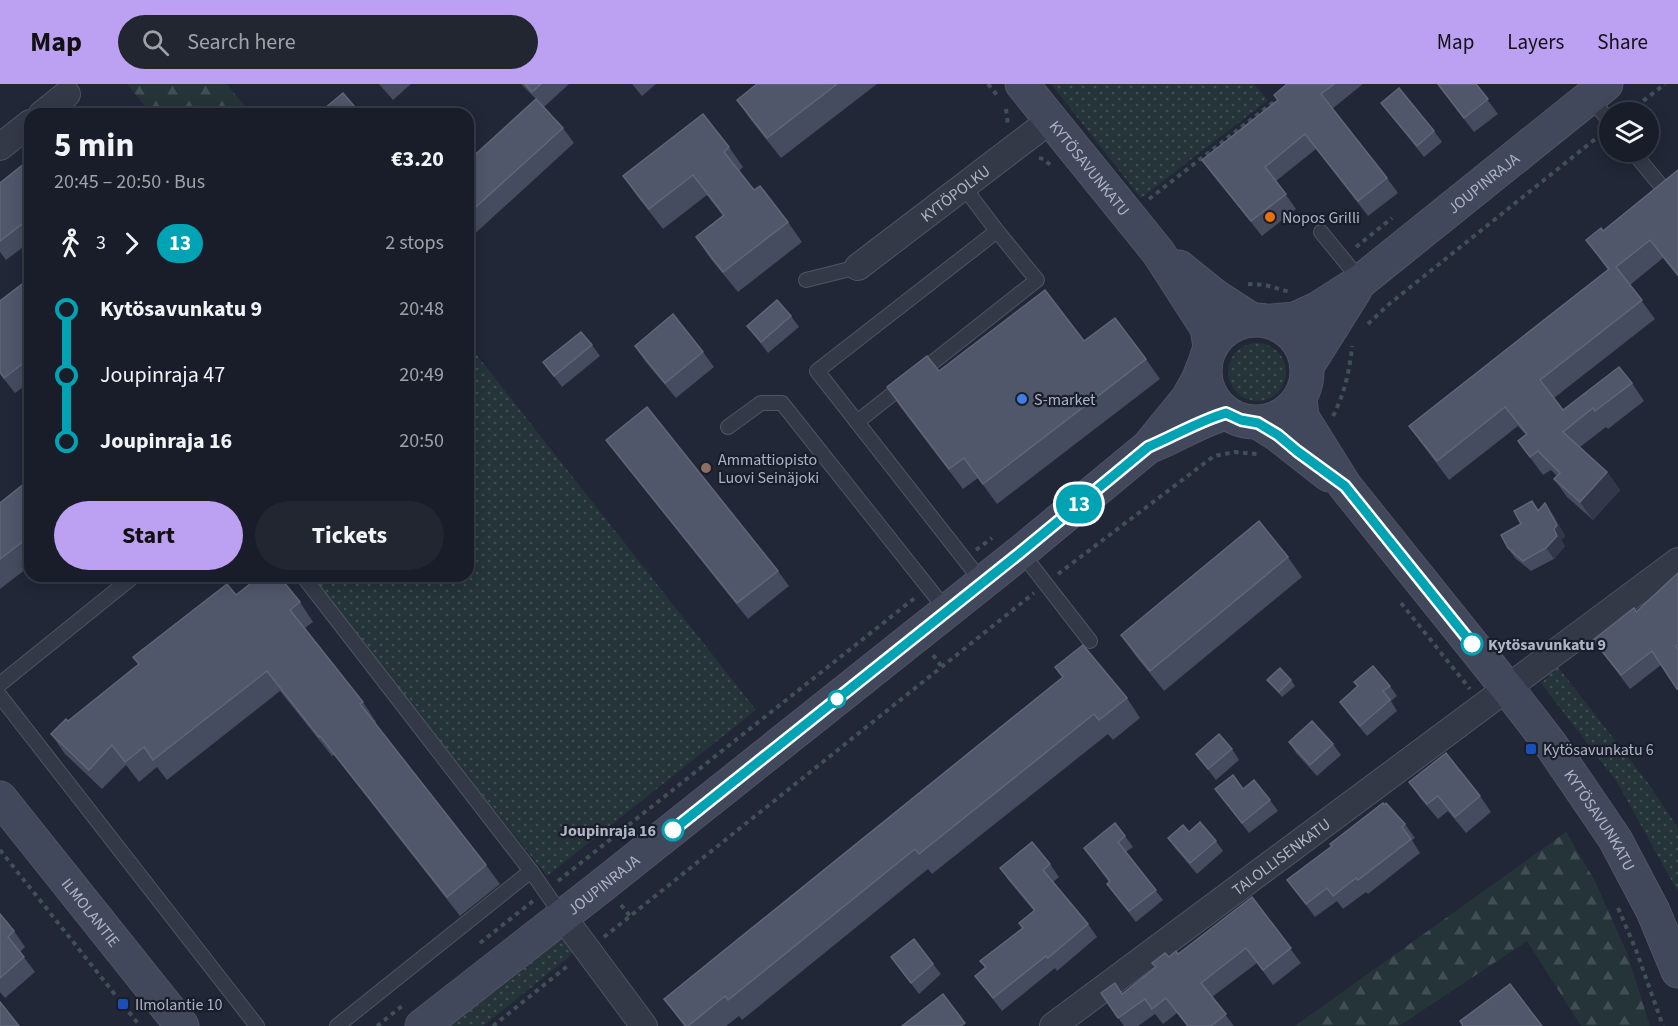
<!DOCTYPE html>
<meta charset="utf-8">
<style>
body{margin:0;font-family:"Source Sans 3",sans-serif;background:#222631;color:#f1f3f6;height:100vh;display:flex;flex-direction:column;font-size:22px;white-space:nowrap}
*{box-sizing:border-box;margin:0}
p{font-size:20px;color:#9fa2a8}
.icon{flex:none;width:33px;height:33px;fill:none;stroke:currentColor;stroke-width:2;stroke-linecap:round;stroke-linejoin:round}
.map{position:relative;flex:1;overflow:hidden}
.sheet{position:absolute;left:24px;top:24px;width:450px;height:474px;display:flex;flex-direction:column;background:#191d29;border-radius:18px;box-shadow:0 3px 15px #0003,0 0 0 2px #373b46}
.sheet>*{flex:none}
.badge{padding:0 12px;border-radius:20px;font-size:21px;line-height:39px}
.controls{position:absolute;left:1599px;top:18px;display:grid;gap:12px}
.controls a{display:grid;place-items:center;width:60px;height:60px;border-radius:50%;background:#191d29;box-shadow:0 3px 15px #0003,0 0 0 2px #373b46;font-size:30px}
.map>.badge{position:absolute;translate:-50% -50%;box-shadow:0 0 0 3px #fff}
.legs{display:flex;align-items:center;gap:9px;height:66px;padding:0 30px;font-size:20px}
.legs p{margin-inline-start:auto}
.headline{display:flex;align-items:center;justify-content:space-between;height:102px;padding:0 30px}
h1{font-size:33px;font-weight:700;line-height:45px}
.primary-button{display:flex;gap:12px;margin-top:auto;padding:12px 30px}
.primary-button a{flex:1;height:69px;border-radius:36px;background:#bca0f2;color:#111;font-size:24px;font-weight:700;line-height:69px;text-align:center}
.primary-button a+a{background:#222631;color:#f1f3f6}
ul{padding:0 30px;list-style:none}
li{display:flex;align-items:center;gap:21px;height:66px;font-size:22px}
li i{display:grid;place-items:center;width:9px;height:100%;margin:0 8px;background:currentColor}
li i::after{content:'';width:15px;height:15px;margin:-8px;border:4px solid;border-radius:50%;background:#191d29}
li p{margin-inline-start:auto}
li:first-child i{background:linear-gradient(#0000 50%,currentColor 0)}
li:last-child i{background:linear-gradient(currentColor 50%,#0000 0)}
header{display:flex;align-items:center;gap:36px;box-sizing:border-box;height:84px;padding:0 30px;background:#bca0f2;color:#111}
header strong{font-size:28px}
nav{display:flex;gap:33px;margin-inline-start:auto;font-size:21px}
.search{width:420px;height:54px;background:#222631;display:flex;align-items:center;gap:15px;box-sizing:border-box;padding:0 21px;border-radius:33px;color:#9fa2a8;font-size:22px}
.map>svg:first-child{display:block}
.grass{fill:url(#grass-dots)}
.forest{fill:url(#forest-firs)}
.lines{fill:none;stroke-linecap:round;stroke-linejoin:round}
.lane-casing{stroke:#4f5462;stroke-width:16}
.street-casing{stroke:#4f5462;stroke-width:28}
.secondary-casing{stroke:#4f5462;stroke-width:35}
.path{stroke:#405056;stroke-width:4;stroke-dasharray:4.5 4.5;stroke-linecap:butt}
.lane{stroke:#343948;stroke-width:14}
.street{stroke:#343948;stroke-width:26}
.secondary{stroke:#42485b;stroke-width:33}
.wall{fill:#454c5f}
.shaded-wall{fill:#32384a}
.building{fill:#50576a;stroke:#5f6678;stroke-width:1.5}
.line-1-casing{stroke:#fff;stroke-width:14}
.line-1{stroke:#00a3b4;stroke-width:9}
.food-dot{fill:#e8710a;stroke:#1a1e2c;stroke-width:2}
.shop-dot{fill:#3f7fe0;stroke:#1a1e2c;stroke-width:2}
.education-dot{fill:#8d6e63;stroke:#1a1e2c;stroke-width:2}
.stop-1-dot{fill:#fff;stroke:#00a3b4;stroke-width:3}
.transit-dot{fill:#1a4fb4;stroke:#1a1e2c;stroke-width:2}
.labels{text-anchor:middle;stroke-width:4.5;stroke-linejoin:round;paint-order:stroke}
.street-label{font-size:16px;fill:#afb4c4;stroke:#1a1e2c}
.poi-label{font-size:16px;fill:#afb4c4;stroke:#1a1e2c;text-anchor:start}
.stop-label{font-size:16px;font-weight:bold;fill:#afb4c4;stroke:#1a1e2c;text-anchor:start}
</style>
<header>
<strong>Map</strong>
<div class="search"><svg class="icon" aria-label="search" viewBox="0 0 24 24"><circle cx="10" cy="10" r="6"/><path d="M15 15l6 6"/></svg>Search here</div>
<nav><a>Map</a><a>Layers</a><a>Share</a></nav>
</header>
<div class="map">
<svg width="1678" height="942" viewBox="0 0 1678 942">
<defs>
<pattern id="grass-dots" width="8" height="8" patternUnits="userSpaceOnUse" patternTransform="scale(1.5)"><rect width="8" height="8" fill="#243439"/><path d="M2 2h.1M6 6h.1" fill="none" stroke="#414f54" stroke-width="1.8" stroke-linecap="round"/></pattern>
<pattern id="forest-firs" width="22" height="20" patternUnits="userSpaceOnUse" patternTransform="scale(1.5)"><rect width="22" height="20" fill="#243439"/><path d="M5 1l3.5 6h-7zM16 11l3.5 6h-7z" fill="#414f54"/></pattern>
</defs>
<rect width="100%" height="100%" fill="#212737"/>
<g class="grass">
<path d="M 1051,0 L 1254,0 L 1268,16 L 1141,114 Z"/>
<circle cx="1257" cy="288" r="29"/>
<path d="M 468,260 L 756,626 L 547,792 L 308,492 L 468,492 Z"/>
<path d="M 1558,583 L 1648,699 L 1678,744 L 1678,808 L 1617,698 L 1541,599 Z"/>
<path d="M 555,855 L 567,857 L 575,865 L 569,873 L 483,942 L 447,942 Z"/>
</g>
<g class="forest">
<path d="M 127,0 L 227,0 L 251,30 L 151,30 Z"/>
<path d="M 1566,748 L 1595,797 L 1627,869 L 1650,942 L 1581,942 L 1527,857 L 1399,942 L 1295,942 Z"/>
</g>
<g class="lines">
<defs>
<g id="lane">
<path d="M 1590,13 L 1610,38"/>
<path d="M 1633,68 L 1662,103"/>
<path d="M 963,102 L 997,147 L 817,287 L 983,499"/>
<path d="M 1321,148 L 1361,197"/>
<path d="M 806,196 L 858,183"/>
<path d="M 857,338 L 1037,196 L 997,147"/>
<path d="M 728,343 L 761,319 L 782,319 L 947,527"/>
<path d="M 1021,468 L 1090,557"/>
<path d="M 303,492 L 531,787 L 563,833"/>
<path d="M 0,600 L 134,492"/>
<path d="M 0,612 L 257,942"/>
<path d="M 337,942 L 531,787"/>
</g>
<g id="street">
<path d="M 42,30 L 67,10"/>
<path d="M 0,63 L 30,39"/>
<path id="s1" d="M 858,183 L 1052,35"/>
<path d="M 563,833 L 644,942"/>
<path id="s2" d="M 1053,942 L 1678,477"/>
</g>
<g id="secondary">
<path id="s3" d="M 1022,0 L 1158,168 L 1207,244 L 1210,263"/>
<path d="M 1179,183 L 1215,212 L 1252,236"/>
<circle cx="1256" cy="287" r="51"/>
<path id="s4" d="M 1272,237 L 1295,235 L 1317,225 L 1361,197 L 1606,0"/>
<path d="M 1308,281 L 1355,206"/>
<path id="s5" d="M 1300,315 L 1302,333 L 1345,402 L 1507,604 L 1551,661 L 1615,755 L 1653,827 L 1678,887"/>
<path d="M 1259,339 L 1278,351 L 1329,391"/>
<path d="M 1153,361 C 1178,351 1200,336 1226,329"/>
<path id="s6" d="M 0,714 L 182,942"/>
<path id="s7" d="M 422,942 L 604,800 L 1021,468 L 1148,363 L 1188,314 L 1198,296 L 1206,276"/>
</g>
</defs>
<use href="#lane" class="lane-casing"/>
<use href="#street" class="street-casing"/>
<use href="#secondary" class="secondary-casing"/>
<g class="path">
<path d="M 988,0 L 997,11"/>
<path d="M 1006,25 L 1008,41"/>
<path d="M 1629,28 L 1665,0"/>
<path d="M 1039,74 L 1044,75 L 1052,83"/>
<path d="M 1149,115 L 1280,13"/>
<path d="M 1356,163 L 1392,134"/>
<path d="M 1248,200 L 1265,201 L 1290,208"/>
<path d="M 1368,240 L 1388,221 L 1599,52"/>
<path d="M 1333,332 C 1344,311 1350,286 1352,262"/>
<path d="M 976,466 L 992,454"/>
<path d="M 1058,490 L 1214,372 L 1235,368 L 1257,370"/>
<path d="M 1401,519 L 1470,605"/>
<path d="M 933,571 L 942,583"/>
<path d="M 0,766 L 140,942"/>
<path d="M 558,797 L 916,513"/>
<path d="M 621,821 L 630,832"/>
<path d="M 1618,824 L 1636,866 L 1663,942"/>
<path d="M 604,853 L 1034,509"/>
<path d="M 480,859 L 533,817"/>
<path d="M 377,942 L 402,922"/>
<path d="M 493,942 L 570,880"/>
</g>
<use href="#lane" class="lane"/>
<use href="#street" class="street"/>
<use href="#secondary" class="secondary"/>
</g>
<g class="wall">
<path d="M 379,0 L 411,0 L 393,16 Z"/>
<path d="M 521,0 L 569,0 L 544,23 L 563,44 L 574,59 L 468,156 L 468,77 L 536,15 Z"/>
<path d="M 632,0 L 656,0 L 642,12 Z"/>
<path d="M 757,0 L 877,0 L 781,74 L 751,36 L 737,16 Z"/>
<path d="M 1287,0 L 1363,0 L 1332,25 L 1387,94 L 1398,109 L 1368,132 L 1316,65 L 1276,97 L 1296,125 L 1262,152 L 1213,91 L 1202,76 L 1278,16 Z"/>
<path d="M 1437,0 L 1476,0 L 1498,30 L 1474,48 Z"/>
<path d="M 1381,19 L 1434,47 L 1442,58 L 1424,73 L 1389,29 Z"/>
<path d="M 729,63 L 743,83 L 739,87 L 754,106 L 788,138 L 802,158 L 738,208 L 710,174 L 696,153 L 723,132 L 707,111 L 663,145 L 637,112 L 623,92 Z"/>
<path d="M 30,75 L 30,158 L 6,176 L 0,168 L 0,99 Z"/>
<path d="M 1678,86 L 1678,193 L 1663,174 L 1630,201 L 1655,235 L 1554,314 L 1563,326 L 1632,299 L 1644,317 L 1608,345 L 1606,343 L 1580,363 L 1607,388 L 1620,406 L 1593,436 L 1567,413 L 1554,395 L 1557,392 L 1551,386 L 1543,391 L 1518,357 L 1526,351 L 1518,342 L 1449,396 L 1422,360 L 1409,342 L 1608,186 L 1586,156 L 1603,147 Z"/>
<path d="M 30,194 L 30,298 L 15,309 L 0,290 L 0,217 Z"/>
<path d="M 791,232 L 799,243 L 768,269 L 747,242 Z"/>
<path d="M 1084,257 L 1146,275 L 1160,295 L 997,420 L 978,394 L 963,405 L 901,324 L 887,303 L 939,287 Z"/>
<path d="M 592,261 L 600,272 L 562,303 L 543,278 Z"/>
<path d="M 635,262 L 703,268 L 714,283 L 676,314 L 645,277 Z"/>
<path d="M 606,356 L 778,487 L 789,502 L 748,535 L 617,371 Z"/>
<path d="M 30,395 L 30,482 L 0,505 L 0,419 Z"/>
<path d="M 1532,417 L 1539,426 L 1552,429 L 1565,452 L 1561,456 L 1565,462 L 1554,475 L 1531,487 L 1515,474 L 1508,464 L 1521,440 Z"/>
<path d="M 1288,473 L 1302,493 L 1164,607 L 1135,571 L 1121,551 Z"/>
<path d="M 1678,489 L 1678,606 L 1661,581 L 1630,605 L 1593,556 L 1636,528 Z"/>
<path d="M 236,511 L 300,518 L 313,538 L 305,544 L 363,618 L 376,638 L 375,639 L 486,781 L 500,800 L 460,832 L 334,671 L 332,672 L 280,607 L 167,696 L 157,683 L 139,698 L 126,681 L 102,705 L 65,670 L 51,650 Z"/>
<path d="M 1055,583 L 1127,614 L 1140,634 L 1113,656 L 1108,650 L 932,790 L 928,785 L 742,936 L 739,932 L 726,942 L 684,942 L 664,915 L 1063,593 Z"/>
<path d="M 1267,596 L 1291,596 L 1295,602 L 1282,613 Z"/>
<path d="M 1354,598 L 1390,602 L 1397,612 L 1391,617 L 1397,627 L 1367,652 L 1347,628 L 1340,618 L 1357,603 Z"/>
<path d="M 1289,658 L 1333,660 L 1341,671 L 1317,692 L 1296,669 Z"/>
<path d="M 1232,665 L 1239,676 L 1216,696 L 1196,670 Z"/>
<path d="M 1409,698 L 1480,712 L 1491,728 L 1466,749 L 1448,727 L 1438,735 L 1420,714 Z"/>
<path d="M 1215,705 L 1243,705 L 1270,716 L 1278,727 L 1249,749 Z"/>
<path d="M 1405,740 L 1415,754 L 1412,756 L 1420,769 L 1368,810 L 1366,808 L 1343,825 L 1337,817 L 1315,833 L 1287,796 Z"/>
<path d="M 1189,748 L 1216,757 L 1223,767 L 1197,790 L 1175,764 L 1168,754 Z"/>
<path d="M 1125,752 L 1133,763 L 1126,768 L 1163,816 L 1136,838 L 1114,810 L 1107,800 L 1109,798 L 1084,764 Z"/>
<path d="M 1050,780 L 1059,793 L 1053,798 L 1088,840 L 1097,853 L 1057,887 L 1055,884 L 1002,927 L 975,892 L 985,884 L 980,877 L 1022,844 L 1034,827 L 1009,797 L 1000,784 Z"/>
<path d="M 1252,813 L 1301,879 L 1273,901 L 1257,879 L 1212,913 L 1234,942 L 1187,942 L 1177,929 L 1163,940 L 1155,930 L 1138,942 L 1124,942 L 1101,909 L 1122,910 L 1169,873 L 1178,870 Z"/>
<path d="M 0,830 L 14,847 L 25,863 L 20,868 L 35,888 L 5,914 L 0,908 Z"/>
<path d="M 891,873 L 933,880 L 941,890 L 919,910 Z"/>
</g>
<g class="shaded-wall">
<path d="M 1607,388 L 1620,406 L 1593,436 L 1580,418 Z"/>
<path d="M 1545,419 L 1552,429 L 1565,452 L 1561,456 L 1565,462 L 1554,475 L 1546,464 L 1554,445 Z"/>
</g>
<g class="building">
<path d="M 525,0 L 541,0 L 532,8 Z"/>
<path d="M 757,0 L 837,0 L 767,54 L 737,16 Z"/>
<path d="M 1287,0 L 1334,0 L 1321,10 L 1387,94 L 1358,117 L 1305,50 L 1265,83 L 1286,110 L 1251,137 L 1202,76 L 1278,16 L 1274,11 Z"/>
<path d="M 1438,0 L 1476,0 L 1488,15 L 1464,34 Z"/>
<path d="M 1399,4 L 1434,47 L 1417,62 L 1381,19 Z"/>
<path d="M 343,9 L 361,30 L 318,30 Z"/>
<path d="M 536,15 L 563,44 L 468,130 L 468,77 Z"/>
<path d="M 703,30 L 729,63 L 724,68 L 754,106 L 760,102 L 788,138 L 723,188 L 696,153 L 724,131 L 693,91 L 649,125 L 623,92 Z"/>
<path d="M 30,75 L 30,134 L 0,157 L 0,99 Z"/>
<path d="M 1678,86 L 1678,191 L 1650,156 L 1616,183 L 1642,216 L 1540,296 L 1563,326 L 1619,283 L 1632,299 L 1595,327 L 1593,324 L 1563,348 L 1607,388 L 1580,418 L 1554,395 L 1560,389 L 1538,367 L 1530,373 L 1518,357 L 1527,350 L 1505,323 L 1437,377 L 1409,342 L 1609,185 L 1586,156 L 1601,144 L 1603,147 Z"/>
<path d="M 30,194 L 30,274 L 4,294 L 0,288 L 0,217 Z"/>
<path d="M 1045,206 L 1084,257 L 1115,234 L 1146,275 L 983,400 L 964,374 L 949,385 L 887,303 L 927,272 L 939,287 Z"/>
<path d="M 777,216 L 791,232 L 761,258 L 747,242 Z"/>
<path d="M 673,230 L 703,268 L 665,299 L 635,262 Z"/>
<path d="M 581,248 L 592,261 L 554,292 L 543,278 Z"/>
<path d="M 647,323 L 778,487 L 737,519 L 606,356 Z"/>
<path d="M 30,395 L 30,452 L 0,475 L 0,419 Z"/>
<path d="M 1532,417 L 1538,427 L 1545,419 L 1557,441 L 1554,445 L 1557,452 L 1546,464 L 1523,477 L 1508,464 L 1501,451 L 1521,440 L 1514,427 Z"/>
<path d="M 1259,437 L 1288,473 L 1150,587 L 1121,551 Z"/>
<path d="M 1678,489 L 1678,560 L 1676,562 L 1678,565 L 1678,604 L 1677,605 L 1652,567 L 1621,591 L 1593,556 L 1634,524 L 1636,528 Z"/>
<path d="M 260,492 L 279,492 L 300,518 L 290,526 L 363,618 L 360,620 L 486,781 L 447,813 L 320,652 L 319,653 L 267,587 L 153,676 L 144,663 L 125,678 L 112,661 L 89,686 L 51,650 L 66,635 L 68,637 L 139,580 L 133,573 L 227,500 L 236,511 Z"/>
<path d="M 1083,561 L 1127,614 L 1099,636 L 1094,630 L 919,770 L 915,765 L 728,916 L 725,912 L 688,942 L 686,942 L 664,915 L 1063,593 L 1055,583 Z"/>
<path d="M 1373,582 L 1390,602 L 1383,607 L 1390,616 L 1360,642 L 1340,618 L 1358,602 L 1354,598 Z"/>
<path d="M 1280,584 L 1291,596 L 1279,608 L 1267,596 Z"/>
<path d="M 1312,637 L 1333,660 L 1310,681 L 1289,658 Z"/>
<path d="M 1219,650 L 1232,665 L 1208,685 L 1196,670 Z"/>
<path d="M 1446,669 L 1480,712 L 1455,733 L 1438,712 L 1427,720 L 1409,698 Z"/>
<path d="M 1233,691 L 1243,705 L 1254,696 L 1270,716 L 1242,739 L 1215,705 Z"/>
<path d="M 1383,719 L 1384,721 L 1386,719 L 1405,740 L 1402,743 L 1411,755 L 1358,796 L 1356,794 L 1333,812 L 1327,804 L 1306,820 L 1287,796 L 1332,762 L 1330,760 Z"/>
<path d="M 1200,738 L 1216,757 L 1190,779 L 1168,754 L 1183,741 L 1189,748 Z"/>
<path d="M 1115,739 L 1125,752 L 1118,758 L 1156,806 L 1129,827 L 1107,800 L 1110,797 L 1084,764 Z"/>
<path d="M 1032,758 L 1050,780 L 1043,786 L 1088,840 L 1048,874 L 1046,872 L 993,914 L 975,892 L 986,883 L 980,877 L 1023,844 L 1019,839 L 1035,826 L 1000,784 Z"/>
<path d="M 1252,813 L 1291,864 L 1263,886 L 1246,864 L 1201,899 L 1226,930 L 1211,942 L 1188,942 L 1166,914 L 1152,925 L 1145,915 L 1118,934 L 1101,909 L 1115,899 L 1122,910 L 1156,883 L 1152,879 L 1165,869 L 1169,873 L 1176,867 L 1178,870 Z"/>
<path d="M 0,830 L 14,847 L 8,853 L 24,873 L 0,894 Z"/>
<path d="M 914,855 L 933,880 L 911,899 L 891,873 Z"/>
<path d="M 1510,900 L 1542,942 L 1463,942 L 1460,937 Z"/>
<path d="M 943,910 L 965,939 L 961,942 L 902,942 Z"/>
<path d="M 0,918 L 19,942 L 0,942 Z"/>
</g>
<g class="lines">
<defs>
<path id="line-1" d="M 673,746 L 1021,468 L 1148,363 C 1174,352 1199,337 1226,329 L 1241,336 L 1258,339 L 1278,351 L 1297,367 L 1345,402 L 1472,560"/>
</defs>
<use href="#line-1" class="line-1-casing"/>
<use href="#line-1" class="line-1"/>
</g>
<circle class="food-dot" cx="1270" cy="133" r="6"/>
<circle class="shop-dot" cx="1022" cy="315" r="6"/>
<circle class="education-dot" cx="706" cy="384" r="6"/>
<g class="stop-1-dot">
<circle cx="1472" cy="560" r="10"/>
<circle cx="837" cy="615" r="8"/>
<circle cx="673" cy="746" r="10"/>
</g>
<g class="transit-dot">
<rect x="1525" y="659" width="12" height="12" rx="3"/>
<rect x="117" y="914" width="12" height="12" rx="3"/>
</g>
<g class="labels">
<g class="street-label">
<text dy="6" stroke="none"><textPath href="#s3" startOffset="108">KYTÖSAVUNKATU</textPath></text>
<text dy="6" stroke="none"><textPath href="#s4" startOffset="256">JOUPINRAJA</textPath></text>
<text dy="6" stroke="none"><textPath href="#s1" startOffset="122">KYTÖPOLKU</textPath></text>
<text dy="6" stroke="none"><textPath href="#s5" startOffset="520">KYTÖSAVUNKATU</textPath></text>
<text dy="6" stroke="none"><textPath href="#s2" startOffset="284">TALOLLISENKATU</textPath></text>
<text dy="6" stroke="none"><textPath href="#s7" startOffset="230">JOUPINRAJA</textPath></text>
<text dy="6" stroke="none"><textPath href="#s6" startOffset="146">ILMOLANTIE</textPath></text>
</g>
<g class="poi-label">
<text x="1282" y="139">Nopos Grilli</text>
<text x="1034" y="321">S-market</text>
<text x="718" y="381">Ammattiopisto<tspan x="718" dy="18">Luovi Seinäjoki</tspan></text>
<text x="1543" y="671">Kytösavunkatu 6</text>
<text x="135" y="926">Ilmolantie 10</text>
</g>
<g class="stop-label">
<text x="1488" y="566">Kytösavunkatu 9</text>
<text x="656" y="752" text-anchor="end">Joupinraja 16</text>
</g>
</g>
</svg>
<div class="controls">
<a><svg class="icon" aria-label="layers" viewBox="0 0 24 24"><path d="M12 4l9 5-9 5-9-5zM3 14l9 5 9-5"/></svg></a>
</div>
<b class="badge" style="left:1079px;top:420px;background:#00a3b4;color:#fff">13</b>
<section class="sheet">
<div class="headline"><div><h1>5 min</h1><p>20:45 – 20:50 · Bus</p></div><b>€3.20</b></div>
<div class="legs"><svg class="icon" aria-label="walk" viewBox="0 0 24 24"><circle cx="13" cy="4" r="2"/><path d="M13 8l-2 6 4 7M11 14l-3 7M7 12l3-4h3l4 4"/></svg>3<svg class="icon" aria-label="forward" viewBox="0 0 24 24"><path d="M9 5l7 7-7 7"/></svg><b class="badge" style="background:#00a3b4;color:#fff">13</b><p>2 stops</p></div>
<ul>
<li><i style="color:#00a3b4"></i><b>Kytösavunkatu 9</b><p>20:48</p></li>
<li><i style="color:#00a3b4"></i><span>Joupinraja 47</span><p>20:49</p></li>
<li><i style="color:#00a3b4"></i><b>Joupinraja 16</b><p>20:50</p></li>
</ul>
<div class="primary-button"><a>Start</a><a>Tickets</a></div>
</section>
</div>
